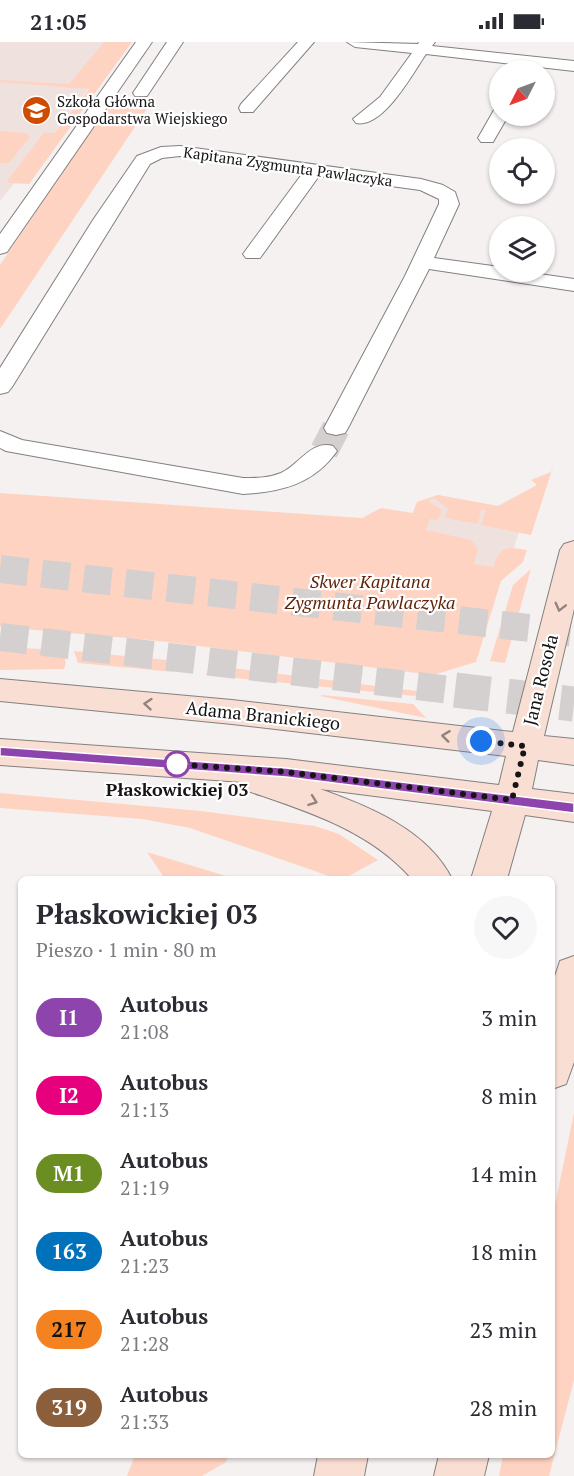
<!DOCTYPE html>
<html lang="pl">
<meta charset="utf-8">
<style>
body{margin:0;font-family:"PT Serif",serif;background:#f7f7f7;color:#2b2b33;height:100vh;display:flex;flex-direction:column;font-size:22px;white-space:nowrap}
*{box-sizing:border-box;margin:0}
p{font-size:20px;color:#7c7c81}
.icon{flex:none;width:33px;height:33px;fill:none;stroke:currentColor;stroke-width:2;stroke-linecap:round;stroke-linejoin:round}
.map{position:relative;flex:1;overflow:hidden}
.side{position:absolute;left:18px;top:834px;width:537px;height:582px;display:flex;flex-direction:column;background:#fff;border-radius:9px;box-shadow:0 2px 4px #0004}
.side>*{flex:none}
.badge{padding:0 12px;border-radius:20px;font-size:21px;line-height:39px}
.needle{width:39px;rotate:228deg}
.tools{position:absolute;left:489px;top:18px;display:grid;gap:12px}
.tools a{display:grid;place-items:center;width:66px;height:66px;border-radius:50%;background:#fff;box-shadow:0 2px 4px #0004;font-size:30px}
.you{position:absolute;width:30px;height:30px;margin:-15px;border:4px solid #fff;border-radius:50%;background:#1a73e8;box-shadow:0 0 0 9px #1a73e833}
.map>.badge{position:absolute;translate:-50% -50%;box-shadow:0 0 0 3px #fff}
.round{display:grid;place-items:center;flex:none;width:63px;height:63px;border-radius:32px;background:#f7f7f7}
.headline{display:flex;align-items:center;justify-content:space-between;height:102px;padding:0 18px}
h1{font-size:28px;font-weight:700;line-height:45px}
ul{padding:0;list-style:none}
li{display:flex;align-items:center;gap:18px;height:78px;padding:0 18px}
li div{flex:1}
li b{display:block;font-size:22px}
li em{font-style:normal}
li .badge{min-width:66px;font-weight:700;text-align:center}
.status{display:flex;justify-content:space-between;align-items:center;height:42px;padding:0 30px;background:#fff;direction:ltr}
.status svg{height:16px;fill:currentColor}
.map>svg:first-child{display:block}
.built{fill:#efe2de}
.green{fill:#ffd3c2}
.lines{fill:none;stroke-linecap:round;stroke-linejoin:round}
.street-tunnel{stroke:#d4d0cf;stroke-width:28;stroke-dasharray:28 14;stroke-linecap:butt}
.highway-tunnel-far1{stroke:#d4d0cf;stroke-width:28;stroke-dasharray:28 14;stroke-linecap:butt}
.highway-tunnel{stroke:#d4d0cf;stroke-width:35;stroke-dasharray:35 18;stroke-linecap:butt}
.street-casing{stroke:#83807f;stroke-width:2}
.secondary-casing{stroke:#83807f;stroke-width:2}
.street{fill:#fff;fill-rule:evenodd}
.secondary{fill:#f9ded4;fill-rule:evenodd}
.oneway{stroke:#93837e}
.line{fill:#8e44ad;stroke:#fff;stroke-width:1.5}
.walk{stroke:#161414;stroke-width:6;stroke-dasharray:0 10.8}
.stop-dot{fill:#fff;stroke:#8e44ad;stroke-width:3}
.labels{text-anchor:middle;stroke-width:4.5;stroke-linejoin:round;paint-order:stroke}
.far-poi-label{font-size:15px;fill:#161414;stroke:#fff;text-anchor:start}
.far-street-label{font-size:15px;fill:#161414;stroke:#fff}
.park-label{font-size:18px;font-style:italic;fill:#61250c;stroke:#fff}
.street-label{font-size:18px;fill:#161414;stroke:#fff}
.stop-label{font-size:18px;font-weight:bold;fill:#161414;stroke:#fff}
</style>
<div class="status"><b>21:05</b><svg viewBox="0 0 49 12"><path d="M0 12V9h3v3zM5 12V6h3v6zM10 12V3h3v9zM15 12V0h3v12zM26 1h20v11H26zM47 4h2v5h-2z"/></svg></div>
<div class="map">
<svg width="574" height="1434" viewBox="0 0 574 1434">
<rect width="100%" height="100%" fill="#f5f1f0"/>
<g class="built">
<path d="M 0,0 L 125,0 L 0,159 Z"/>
<path d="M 438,453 L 534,471 L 527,492 L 519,490 L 514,506 L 498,527 L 471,524 L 408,483 L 417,460 Z"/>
</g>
<g class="green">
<path d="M 104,0 L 132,0 L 29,142 L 9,141 L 7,139 L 44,91 L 54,91 L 89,47 L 0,40 L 0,38 L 69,42 Z"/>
<path d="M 114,54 L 153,58 L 0,287 L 0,223 Z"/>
<path d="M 0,89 L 25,91 L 30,95 L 9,121 L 0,121 Z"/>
<path d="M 554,422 L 531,493 L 481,483 L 486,468 L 481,468 L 478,482 L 445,476 L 448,467 L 434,456 L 428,459 L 442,468 L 438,478 L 430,477 L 426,488 L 471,498 L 478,507 L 474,522 L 493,525 C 501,504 505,504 527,508 L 523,520 L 501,539 L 476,620 L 433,633 L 150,598 L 0,585 L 0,451 L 362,476 L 381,466 L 413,471 L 417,460 L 438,453 L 498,464 L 537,443 L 531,438 L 551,430 Z"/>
<path d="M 531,527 L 505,621 L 490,619 L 513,543 Z"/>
<path d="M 0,605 L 62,608 L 66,621 L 64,627 L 0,628 Z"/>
<path d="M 74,609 L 177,619 L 174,630 L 78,621 Z"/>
<path d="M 209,623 L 425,650 L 414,654 L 206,633 Z"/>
<path d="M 323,653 L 413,662 L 426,676 L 320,654 Z"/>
<path d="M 0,751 L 201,769 L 315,784 L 339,792 L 378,818 L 349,834 L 332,835 L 190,786 L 142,777 L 0,766 Z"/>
<path d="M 147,810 L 236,837 L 165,837 Z"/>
<path d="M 574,1071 L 574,1338 L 549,1434 L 499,1434 L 503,1413 L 552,1413 L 552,1177 Z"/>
<path d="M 135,1413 L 228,1413 L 226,1420 L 202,1434 L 127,1434 Z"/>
</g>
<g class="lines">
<path class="street-tunnel" d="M 324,409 L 336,386"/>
<g class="highway-tunnel-far1">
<path d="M 0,527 L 574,591"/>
<path d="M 0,595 L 468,650"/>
</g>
<path class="highway-tunnel" d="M 455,648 L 574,662"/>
<defs>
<g id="street">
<path d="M 136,0 L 152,0 L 7,210 L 0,212 L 0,192 Z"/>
<path d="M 167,0 L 183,0 L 147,54 L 135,54 L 133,51 Z"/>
<path d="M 298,0 L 314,0 L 253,70 L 241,70 L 239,66 L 241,62 Z"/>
<path d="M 347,0 L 418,2 L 419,0 L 435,0 L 432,4 L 574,19 L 574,29 L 426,12 C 413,31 383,87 356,81 L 353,77 L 380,55 L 412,11 L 355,5 Z"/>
<path d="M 500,67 L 500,74 L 508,74 L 493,100 L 481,100 L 478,96 L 494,68 Z"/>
<path d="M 180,104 L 421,137 L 443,143 L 455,150 L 459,162 L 434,216 L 500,225 L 500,230 L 526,230 L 574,237 L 574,249 L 429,227 L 348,386 L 345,391 L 336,393 L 327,391 L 324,386 L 405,234 L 439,162 L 439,157 L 420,148 L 319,134 L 260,216 L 246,216 L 243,212 L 302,132 L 180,114 L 162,116 L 150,122 L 12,345 L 8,350 L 0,352 L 0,326 L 93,178 L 137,114 L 161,105 Z"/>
<path d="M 0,389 L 22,398 L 243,436 C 256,436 269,436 281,431 C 300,422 311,398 333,404 L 337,409 C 314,442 281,450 243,452 L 6,409 L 0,406 Z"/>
</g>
<g id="secondary">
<path d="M 574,499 L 574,567 L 544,694 L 574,697 L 574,723 L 538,718 L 532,747 L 574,752 L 574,780 L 525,773 L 507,837 L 471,837 L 492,769 L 320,747 C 368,764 428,788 452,837 L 412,837 C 369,788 308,770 248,749 L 243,740 L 0,723 L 0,697 L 286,717 L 499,743 L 506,714 L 232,682 L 0,659 L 0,637 L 232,658 L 513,690 L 560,508 L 564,502 Z"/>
<path d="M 574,914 L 574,1020 L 566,1042 L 552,1047 L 552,943 L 560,919 Z"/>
<path d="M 318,1413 L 368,1413 L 364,1434 L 314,1434 Z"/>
<path d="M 439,1413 L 489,1413 L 484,1434 L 434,1434 Z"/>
</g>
</defs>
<use href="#street" class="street-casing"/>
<use href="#secondary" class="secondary-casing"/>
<use href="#street" class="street"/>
<use href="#secondary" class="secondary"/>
</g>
<defs><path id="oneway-chevron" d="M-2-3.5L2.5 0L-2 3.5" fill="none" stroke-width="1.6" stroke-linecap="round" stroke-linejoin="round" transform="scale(1.5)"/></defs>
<g class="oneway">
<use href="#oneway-chevron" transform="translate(560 565) rotate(104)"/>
<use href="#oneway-chevron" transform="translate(148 662) rotate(-175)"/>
<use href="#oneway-chevron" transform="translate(446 694) rotate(-173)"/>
<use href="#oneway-chevron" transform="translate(313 759) rotate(20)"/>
</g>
<path class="line" d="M 0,705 L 286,726 L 574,761 L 574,771 L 286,735 L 0,714 Z"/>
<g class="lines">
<path class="walk" d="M 177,722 L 175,722 L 286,730 L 512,758 L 525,704 L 481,699"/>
</g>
<defs>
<symbol id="university-disc" viewBox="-11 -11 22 22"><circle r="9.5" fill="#cf4b00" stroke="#fff"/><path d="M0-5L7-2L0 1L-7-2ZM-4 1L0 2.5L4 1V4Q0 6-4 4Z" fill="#fff"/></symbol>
</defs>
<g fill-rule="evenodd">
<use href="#university-disc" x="20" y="52" width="33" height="33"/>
</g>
<circle class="stop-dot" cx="177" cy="722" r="12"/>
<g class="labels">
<g class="far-poi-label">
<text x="57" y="65">Szkoła Główna<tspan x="57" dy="17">Gospodarstwa Wiejskiego</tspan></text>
</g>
<g class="far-street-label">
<text transform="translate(288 125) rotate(8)" y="5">Kapitana Zygmunta Pawlaczyka</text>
</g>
<g class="park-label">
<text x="370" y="546">Skwer Kapitana<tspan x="370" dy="21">Zygmunta Pawlaczyka</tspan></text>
</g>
<g class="street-label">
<text transform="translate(541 638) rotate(-76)" y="6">Jana Rosoła</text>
<text transform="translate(263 674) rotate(6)" y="6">Adama Branickiego</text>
</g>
<g class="stop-label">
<text x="177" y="754">Płaskowickiej 03</text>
</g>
</g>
</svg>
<div class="tools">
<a><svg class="needle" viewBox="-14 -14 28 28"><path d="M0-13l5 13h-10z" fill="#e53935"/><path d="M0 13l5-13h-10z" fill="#7c7c81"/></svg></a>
<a><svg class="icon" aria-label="locate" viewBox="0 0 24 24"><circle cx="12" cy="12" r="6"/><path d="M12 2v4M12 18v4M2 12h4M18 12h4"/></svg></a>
<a><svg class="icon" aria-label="layers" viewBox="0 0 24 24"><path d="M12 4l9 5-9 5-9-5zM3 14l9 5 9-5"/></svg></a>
</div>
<div class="you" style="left:481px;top:699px"></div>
<section class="side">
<div class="headline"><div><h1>Płaskowickiej 03</h1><p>Pieszo · 1 min · 80 m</p></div><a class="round"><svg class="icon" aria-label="heart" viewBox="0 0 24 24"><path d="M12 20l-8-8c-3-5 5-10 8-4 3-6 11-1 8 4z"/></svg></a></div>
<ul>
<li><span class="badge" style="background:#8e44ad;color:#fff">I1</span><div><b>Autobus</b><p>21:08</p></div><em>3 min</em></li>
<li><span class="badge" style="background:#e6007e;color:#fff">I2</span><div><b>Autobus</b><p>21:13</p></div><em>8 min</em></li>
<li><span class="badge" style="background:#6b8e23;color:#fff">M1</span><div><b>Autobus</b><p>21:19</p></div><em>14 min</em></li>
<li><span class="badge" style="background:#0072bc;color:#fff">163</span><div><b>Autobus</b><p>21:23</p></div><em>18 min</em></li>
<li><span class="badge" style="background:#f58220;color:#111">217</span><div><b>Autobus</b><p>21:28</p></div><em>23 min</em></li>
<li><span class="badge" style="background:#8b5e3c;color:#fff">319</span><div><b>Autobus</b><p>21:33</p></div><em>28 min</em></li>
</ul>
</section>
</div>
